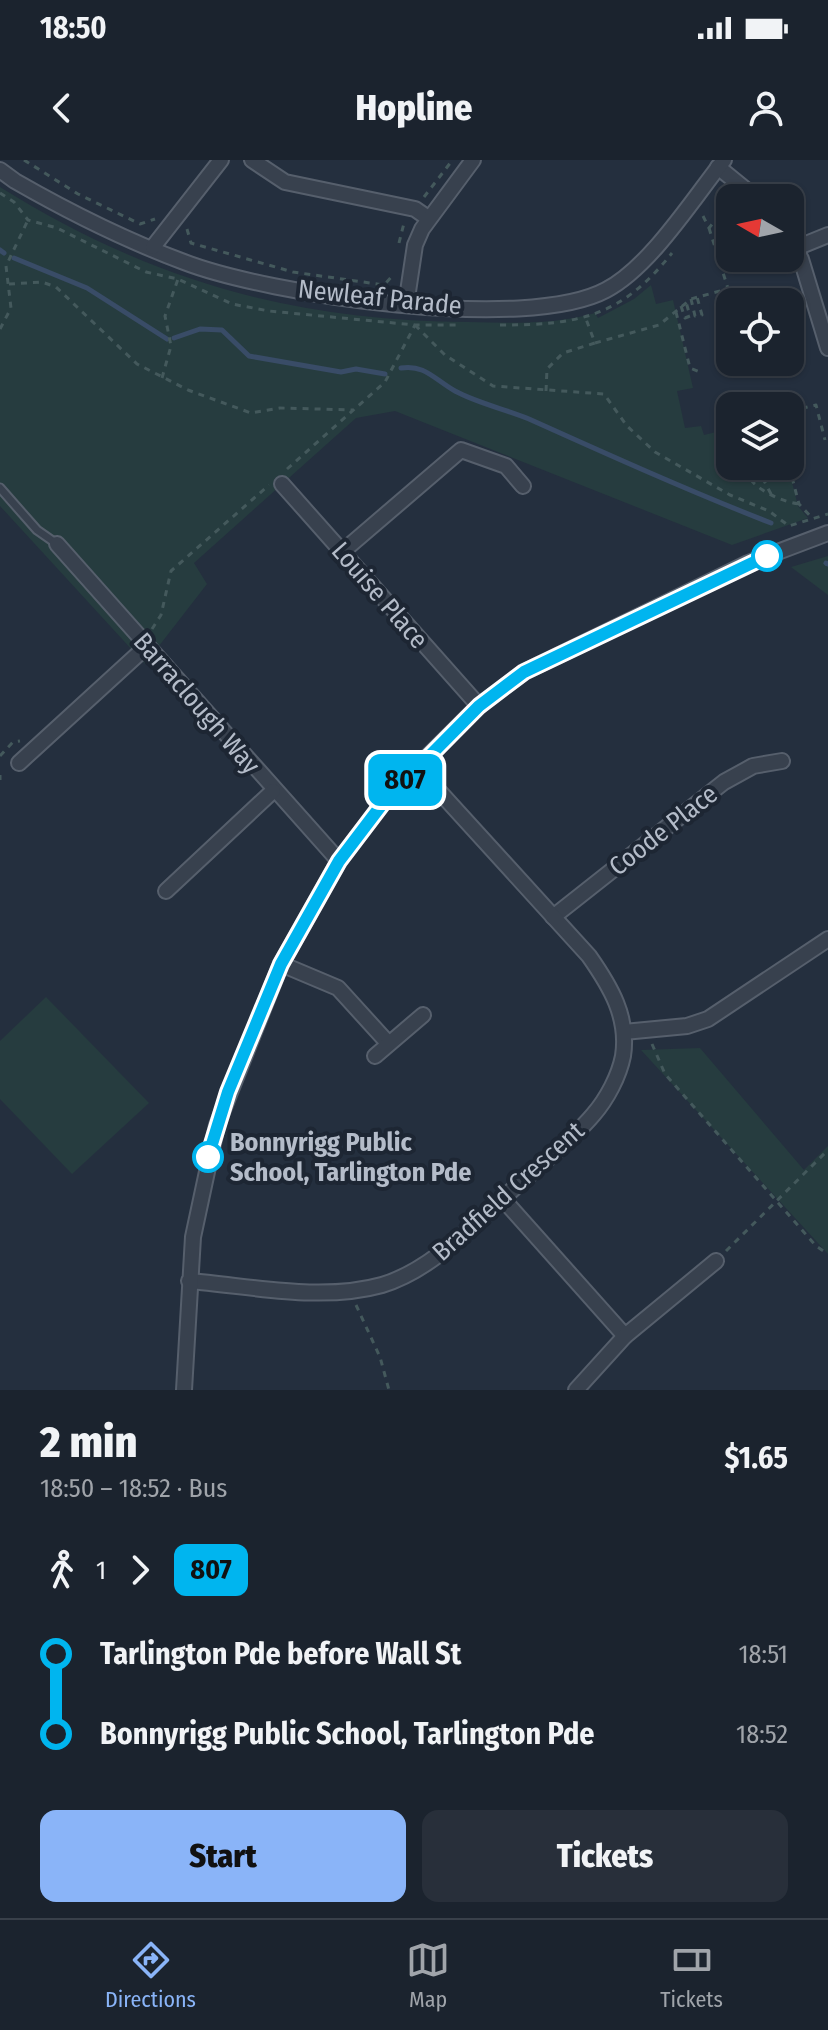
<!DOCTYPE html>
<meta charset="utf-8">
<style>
body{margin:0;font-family:"Fira Sans Condensed",sans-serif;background:#282f3a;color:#f1f3f6;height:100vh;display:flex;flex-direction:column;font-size:30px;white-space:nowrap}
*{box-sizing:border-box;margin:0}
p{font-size:26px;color:#a0a4aa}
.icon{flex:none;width:44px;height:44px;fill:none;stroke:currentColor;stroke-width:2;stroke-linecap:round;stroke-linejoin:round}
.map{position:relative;height:1230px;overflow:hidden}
.panel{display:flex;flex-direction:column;background:#1b232e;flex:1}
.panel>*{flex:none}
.badge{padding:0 16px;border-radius:12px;font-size:28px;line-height:52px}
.needle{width:52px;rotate:279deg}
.buttons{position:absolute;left:716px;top:24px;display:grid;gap:16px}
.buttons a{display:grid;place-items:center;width:88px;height:88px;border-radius:16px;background:#1b232e;box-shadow:0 2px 6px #0004,0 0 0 2px #39404a;font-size:40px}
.map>.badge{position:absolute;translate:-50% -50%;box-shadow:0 0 0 4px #fff}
.legs{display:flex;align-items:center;gap:12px;height:88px;padding:0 40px;font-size:26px}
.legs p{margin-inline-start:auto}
.summary{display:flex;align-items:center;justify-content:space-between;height:136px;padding:0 40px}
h1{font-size:44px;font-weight:800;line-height:60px}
.primary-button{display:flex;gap:16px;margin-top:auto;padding:16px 40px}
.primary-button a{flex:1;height:92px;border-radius:16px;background:#8ab4f8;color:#111;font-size:32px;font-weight:800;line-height:92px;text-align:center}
.primary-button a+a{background:#282f3a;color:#f1f3f6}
ul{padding:0 40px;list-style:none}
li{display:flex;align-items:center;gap:28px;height:80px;font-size:30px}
li i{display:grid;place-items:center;width:12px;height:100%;margin:0 10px;background:currentColor}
li i::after{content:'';width:20px;height:20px;margin:-10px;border:6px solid;border-radius:50%;background:#1b232e}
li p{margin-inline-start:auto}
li:first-child i{background:linear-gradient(#0000 50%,currentColor 0)}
li:last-child i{background:linear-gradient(currentColor 50%,#0000 0)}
.status{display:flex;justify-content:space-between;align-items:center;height:56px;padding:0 40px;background:#1b232e;direction:ltr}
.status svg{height:22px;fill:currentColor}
header{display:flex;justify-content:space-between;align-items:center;height:104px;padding:0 40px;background:#1b232e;font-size:36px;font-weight:800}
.menu{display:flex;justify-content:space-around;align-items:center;height:112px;border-top:2px solid #39404a;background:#1b232e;font-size:22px;color:#a0a4aa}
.menu a{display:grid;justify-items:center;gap:4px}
.menu .selected{color:#8ab4f8}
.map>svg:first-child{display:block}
.green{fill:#263c3f}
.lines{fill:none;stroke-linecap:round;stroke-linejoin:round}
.stream{stroke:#394c67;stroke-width:5}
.service-casing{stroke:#565f6c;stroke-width:11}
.minor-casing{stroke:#565f6c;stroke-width:18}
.path{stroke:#44595c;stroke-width:3;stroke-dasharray:6 6;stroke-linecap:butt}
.service{stroke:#38414e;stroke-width:7}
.minor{stroke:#38414e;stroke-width:14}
.line-1-casing{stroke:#fff;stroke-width:18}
.line-1{stroke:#00b5ef;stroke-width:12}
.stop-1-dot{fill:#fff;stroke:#00b5ef;stroke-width:4}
.labels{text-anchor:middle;stroke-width:8;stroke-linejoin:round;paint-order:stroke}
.street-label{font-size:26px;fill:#b4bcc9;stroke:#1d2633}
.stop-label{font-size:26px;font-weight:bold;fill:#b4bcc9;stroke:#1d2633;text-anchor:start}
</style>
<div class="status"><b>18:50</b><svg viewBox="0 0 49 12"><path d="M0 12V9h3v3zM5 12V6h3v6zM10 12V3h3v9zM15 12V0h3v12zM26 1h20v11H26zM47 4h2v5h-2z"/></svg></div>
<header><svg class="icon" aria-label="back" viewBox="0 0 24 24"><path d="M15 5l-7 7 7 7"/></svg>Hopline<svg class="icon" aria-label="person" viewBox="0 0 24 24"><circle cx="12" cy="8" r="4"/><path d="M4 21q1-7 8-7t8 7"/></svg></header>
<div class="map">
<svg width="828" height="1230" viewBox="0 0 828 1230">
<rect width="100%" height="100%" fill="#242f3e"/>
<g class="green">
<path d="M 0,27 C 149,120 293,161 468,162 C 512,163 553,165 595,153 L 598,158 L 634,139 L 651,125 L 656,144 L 673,140 L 693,228 L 677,231 L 685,268 L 701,266 L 704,275 L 716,272 L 724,304 L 788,306 L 798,346 L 808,358 L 732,385 L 395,251 L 356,258 L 194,403 L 207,424 L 145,504 L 0,346 Z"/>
<path d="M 828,396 L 828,435 L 791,407 Z"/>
<path d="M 46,837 L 149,943 L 72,1014 L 0,939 L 0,881 Z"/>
<path d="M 700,888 L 804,1010 L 828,986 L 828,1094 L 641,890 Z"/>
</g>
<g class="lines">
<g class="stream">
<path d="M 0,90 L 4,93"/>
<path d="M 14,98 L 87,128 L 167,179"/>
<path d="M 174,178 L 200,169 L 222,170 L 249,196 L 341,212 L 356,209 L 385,214"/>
<path d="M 401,208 C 425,204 435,220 455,231 C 477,243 505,249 529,259 C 609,295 689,331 771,363"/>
<path d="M 826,403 L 828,404"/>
</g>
<defs>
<path id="service" d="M 0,328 L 37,370 L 57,384"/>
<g id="minor">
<path d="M 252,0 L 285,22 L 415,49 L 428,58"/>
<path d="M 718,7 L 756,38"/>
<path d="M 0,10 L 15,21 C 69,52 125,80 184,102 C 270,135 526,173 606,130 C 650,107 693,39 724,0"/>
<path d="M 790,79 L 801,99 L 828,188"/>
<path d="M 153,87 L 221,0"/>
<path d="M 796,88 L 828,75"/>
<path d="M 406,145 L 415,85 L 422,69 L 473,0"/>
<path d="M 282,324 L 479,546"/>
<path d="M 57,384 L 339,701"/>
<path d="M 342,392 L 461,290 L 506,306 L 523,326"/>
<path d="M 19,603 L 147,486"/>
<path d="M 166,731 L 273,631"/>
<path d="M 553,757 L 724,622 L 753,606 L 782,601"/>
<path d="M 281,804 L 338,828 L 388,883"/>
<path d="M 624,872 L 687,866 L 708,859 L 828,779"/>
<path d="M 375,896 L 423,855"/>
<path d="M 502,1038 L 625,1176"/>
<path d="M 189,1121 C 251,1126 321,1142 382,1125 C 435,1109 477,1060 518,1025 C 543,1002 571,981 593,955 C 607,939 619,916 623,896 C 629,857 610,826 589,796 L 417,607"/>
<path d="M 184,1230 L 193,1077 L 217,965 L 281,804 L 339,701 L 383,643 L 417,607 L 479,546 L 524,512 L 746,404 L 828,373"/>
<path d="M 576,1230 L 625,1176 L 716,1101"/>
</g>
</defs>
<use href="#service" class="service-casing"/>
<use href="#minor" class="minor-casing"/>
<g class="path">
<path d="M 24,0 L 78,34 L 140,64 L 155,59"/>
<path d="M 0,33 L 14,42 L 28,60 L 57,68 L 146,112 L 178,119 L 232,144 L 269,151 L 415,165 L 457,165"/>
<path d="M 424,37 L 451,2"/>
<path d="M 703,56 L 709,68 L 730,42"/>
<path d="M 709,68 L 730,135"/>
<path d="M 187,69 L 191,83 L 293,112 L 384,125 L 394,114"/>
<path d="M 399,83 L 404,63"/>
<path d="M 721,106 L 747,98"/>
<path d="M 9,124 L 42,122 L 56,127 L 137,204 L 188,230 L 251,253 L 280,248 L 353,250"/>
<path d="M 691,139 L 695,156 L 702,155 L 697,137"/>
<path d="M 681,146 L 685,158 L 690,156 L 686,142"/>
<path d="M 676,152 L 690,208 L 700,212"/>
<path d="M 415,165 L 445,195 L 493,226 L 604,234 L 627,266 L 655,292 L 730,335 L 769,351 L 789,366 L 828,354"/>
<path d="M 500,165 C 579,165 621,157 672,93"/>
<path d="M 0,169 L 11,148 L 6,106 L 28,60"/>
<path d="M 595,183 L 659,165 L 691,139 L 727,129"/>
<path d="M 162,218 L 171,186 L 165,156 L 178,119"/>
<path d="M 546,231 L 547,209 L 563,193 L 595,183 L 586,159"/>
<path d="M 790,251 L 816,245 L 825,280"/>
<path d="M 789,306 L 799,344 L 813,359"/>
<path d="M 287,309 L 385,222 L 415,165"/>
<path d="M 771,334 L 762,317 L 753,313 L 751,320 C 761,332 783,342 799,344"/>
<path d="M 152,469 L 161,455 L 171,411 L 269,325"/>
<path d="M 0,596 L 13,582 L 20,581"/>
<path d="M 0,615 L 0,620"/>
<path d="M 652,884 L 665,914 L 816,1086 L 828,1094"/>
<path d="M 726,1091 L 828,990"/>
<path d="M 356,1145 L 380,1197 L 389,1230"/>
</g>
<use href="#service" class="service"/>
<use href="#minor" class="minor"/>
</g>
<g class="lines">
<defs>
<path id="line-1" d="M 208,997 L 228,932 L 281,804 L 339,701 L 383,643 L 479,546 L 524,512 L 767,396"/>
</defs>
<use href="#line-1" class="line-1-casing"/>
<use href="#line-1" class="line-1"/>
</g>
<g class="stop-1-dot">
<circle cx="767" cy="396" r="14"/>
<circle cx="208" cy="997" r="14"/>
</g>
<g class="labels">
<g class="street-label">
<text transform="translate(380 137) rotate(6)" y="9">Newleaf Parade</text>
<text transform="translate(380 435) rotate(49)" y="9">Louise Place</text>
<text transform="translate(197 543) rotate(49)" y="9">Barraclough Way</text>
<text transform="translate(663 670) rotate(-38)" y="9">Coode Place</text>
<text transform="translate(508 1031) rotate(-42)" y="9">Bradfield Crescent</text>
</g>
<g class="stop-label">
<text x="230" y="991">Bonnyrigg Public<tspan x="230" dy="30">School, Tarlington Pde</tspan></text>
</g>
</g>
</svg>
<div class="buttons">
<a><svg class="needle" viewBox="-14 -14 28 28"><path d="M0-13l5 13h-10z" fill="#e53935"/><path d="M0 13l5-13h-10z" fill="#a0a4aa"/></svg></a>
<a><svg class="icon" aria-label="locate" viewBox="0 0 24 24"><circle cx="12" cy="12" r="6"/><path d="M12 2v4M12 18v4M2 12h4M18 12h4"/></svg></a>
<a><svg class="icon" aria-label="layers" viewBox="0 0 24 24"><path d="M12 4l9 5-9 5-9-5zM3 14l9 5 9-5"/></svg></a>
</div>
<b class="badge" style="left:405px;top:620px;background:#00b5ef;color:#111">807</b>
</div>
<section class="panel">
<div class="summary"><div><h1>2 min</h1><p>18:50 – 18:52 · Bus</p></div><b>$1.65</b></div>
<div class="legs"><svg class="icon" aria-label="walk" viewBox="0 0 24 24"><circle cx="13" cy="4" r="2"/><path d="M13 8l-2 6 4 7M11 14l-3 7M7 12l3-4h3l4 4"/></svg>1<svg class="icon" aria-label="forward" viewBox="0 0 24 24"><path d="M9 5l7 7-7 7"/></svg><b class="badge" style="background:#00b5ef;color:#111">807</b></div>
<ul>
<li><i style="color:#00b5ef"></i><b>Tarlington Pde before Wall St</b><p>18:51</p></li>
<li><i style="color:#00b5ef"></i><b>Bonnyrigg Public School, Tarlington Pde</b><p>18:52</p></li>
</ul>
<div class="primary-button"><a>Start</a><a>Tickets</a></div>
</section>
<nav class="menu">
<a class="selected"><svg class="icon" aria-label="directions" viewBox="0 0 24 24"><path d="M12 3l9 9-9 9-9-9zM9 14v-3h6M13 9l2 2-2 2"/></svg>Directions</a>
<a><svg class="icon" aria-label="map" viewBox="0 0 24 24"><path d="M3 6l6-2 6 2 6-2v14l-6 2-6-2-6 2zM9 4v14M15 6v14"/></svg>Map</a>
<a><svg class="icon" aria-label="tickets" viewBox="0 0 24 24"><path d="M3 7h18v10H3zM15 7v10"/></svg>Tickets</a>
</nav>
